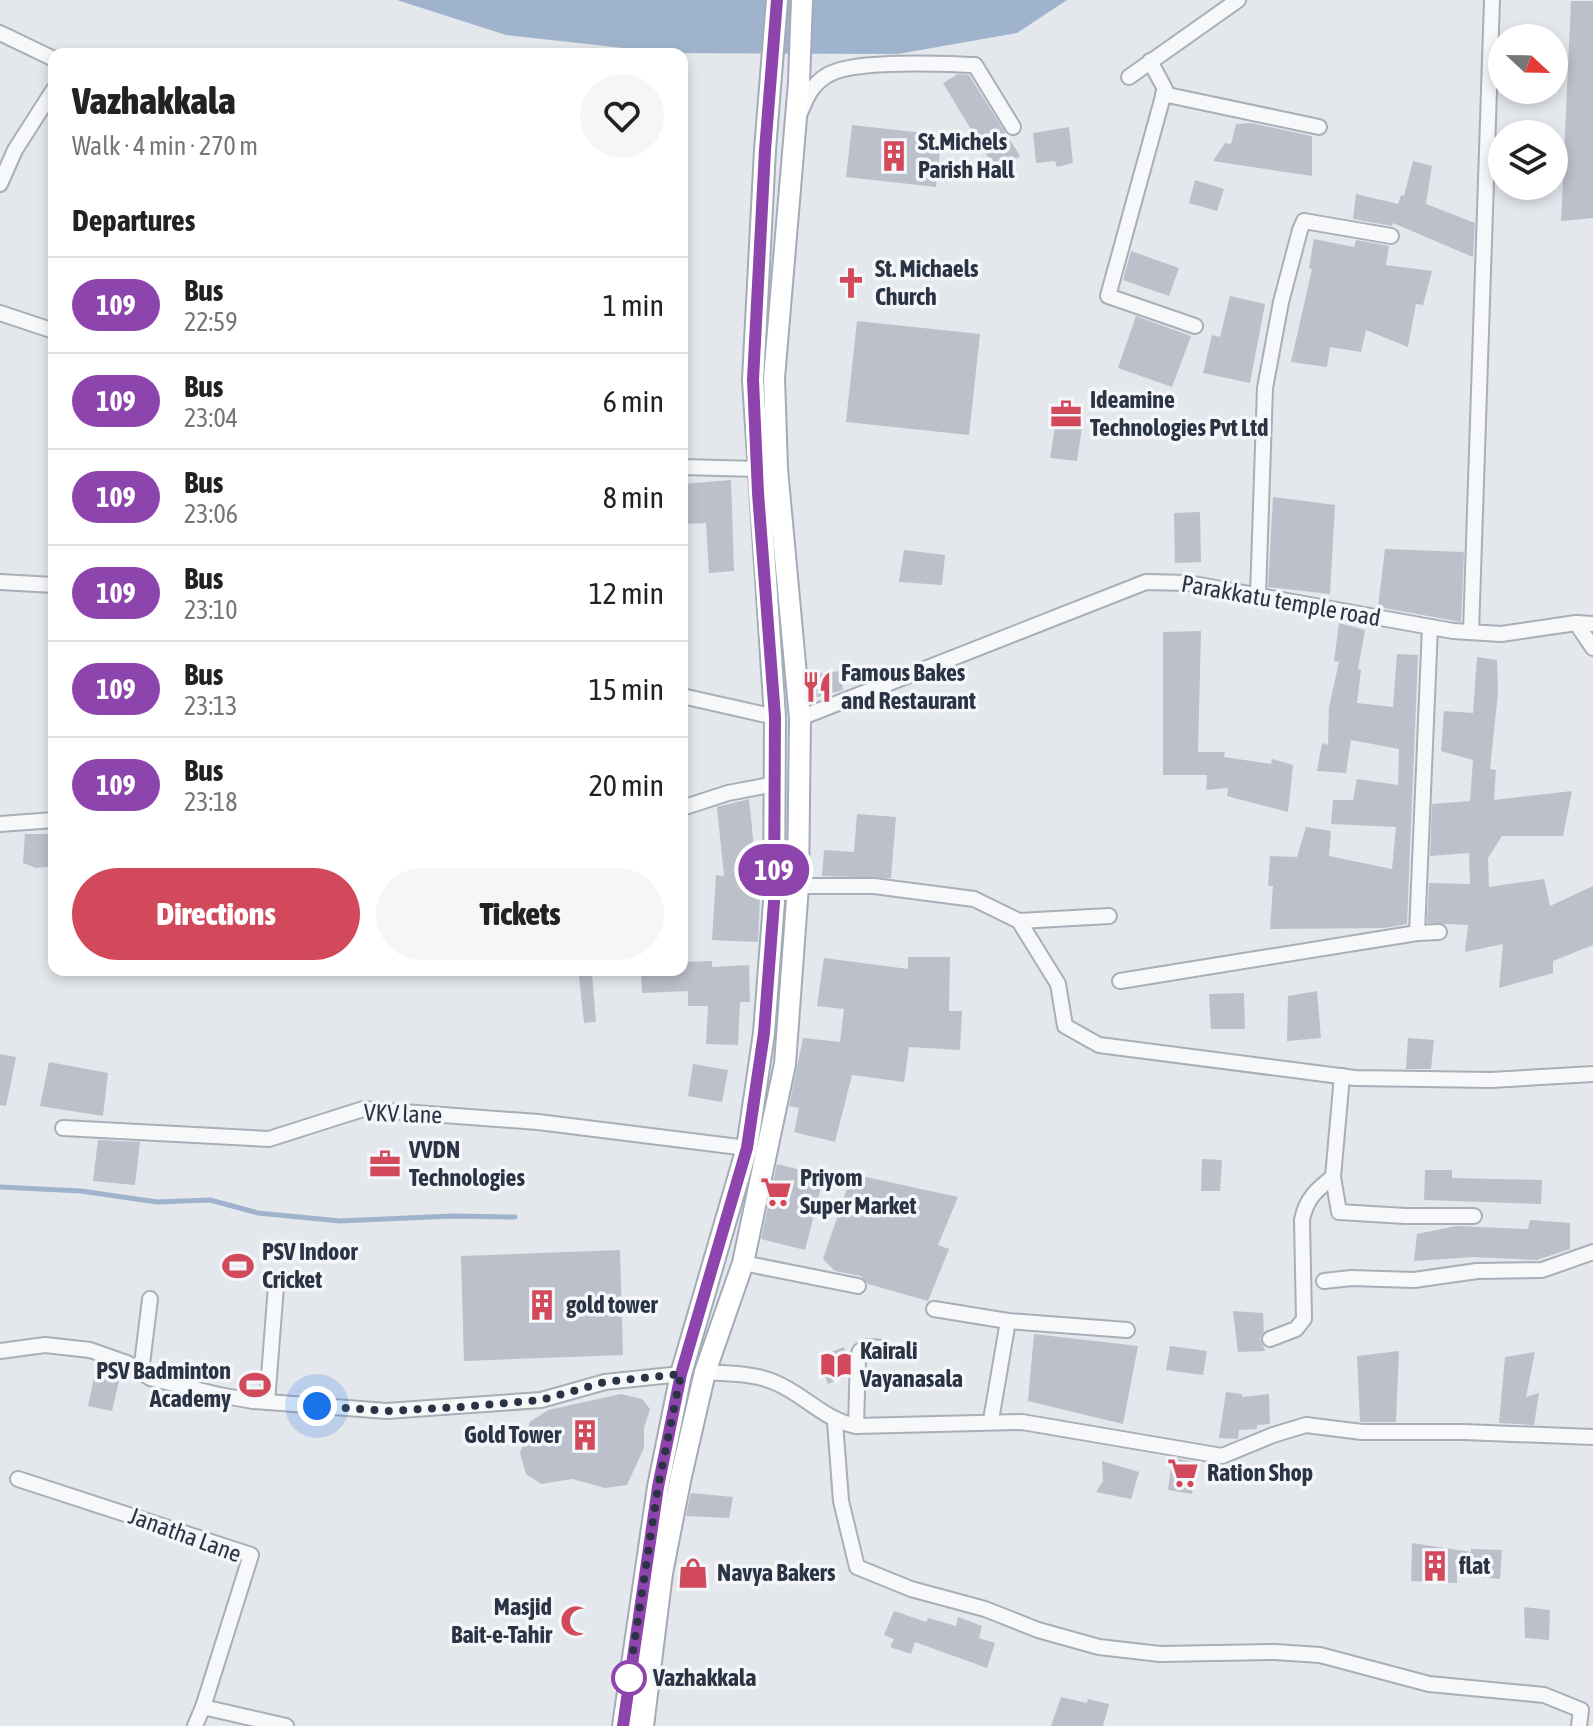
<!DOCTYPE html>
<meta charset="utf-8">
<style>
body{margin:0;font-family:"Asap Condensed",sans-serif;background:#f6f6f6;color:#222;height:100vh;display:flex;flex-direction:column;font-size:30px;white-space:nowrap}
*{box-sizing:border-box;margin:0}
p{font-size:26px;color:#767676}
.icon{flex:none;width:44px;height:44px;fill:none;stroke:currentColor;stroke-width:2;stroke-linecap:round;stroke-linejoin:round}
.map{position:relative;flex:1;overflow:hidden}
.details{position:absolute;left:48px;top:48px;width:640px;height:928px;display:flex;flex-direction:column;background:#fff;border-radius:16px;box-shadow:0 4px 12px #0003}
.details>*{flex:none}
.badge{padding:0 16px;border-radius:26px;font-size:28px;line-height:52px}
.needle{width:52px;rotate:112deg}
.buttons{position:absolute;left:1488px;top:24px;display:grid;gap:16px}
.buttons a{display:grid;place-items:center;width:80px;height:80px;border-radius:50%;background:#fff;box-shadow:0 4px 12px #0003;font-size:40px}
.you{position:absolute;width:40px;height:40px;margin:-20px;border:6px solid #fff;border-radius:50%;background:#1a73e8;box-shadow:0 0 0 12px #1a73e833}
.map>.badge{position:absolute;translate:-50% -50%;box-shadow:0 0 0 4px #fff}
h2{padding:0 24px;font-size:30px;line-height:72px}
.round{display:grid;place-items:center;flex:none;width:84px;height:84px;border-radius:42px;background:#f6f6f6}
.summary{display:flex;align-items:center;justify-content:space-between;height:136px;padding:0 24px}
h1{font-size:38px;font-weight:800;line-height:60px}
.cta{display:flex;gap:16px;margin-top:auto;padding:16px 24px}
.cta a{flex:1;height:92px;border-radius:48px;background:#d1495b;color:#fff;font-size:32px;font-weight:800;line-height:92px;text-align:center}
.cta a+a{background:#f6f6f6;color:#222}
ul{padding:0;list-style:none}
li{display:flex;align-items:center;gap:24px;height:96px;padding:0 24px;border-top:2px solid #e0e0e0}
li div{flex:1}
li b{display:block;font-size:30px}
li em{font-style:normal}
li .badge{min-width:88px;font-weight:700;text-align:center}
.map>svg:first-child{display:block}
.water{fill:#9fb4cc}
.lines{fill:none;stroke-linecap:round;stroke-linejoin:round}
.stream{stroke:#9fb4cc;stroke-width:5}
.building{fill:#bbc0ca}
.street-casing{stroke:#a9aeb7;stroke-width:18}
.primary-casing{stroke:#a3abb8;stroke-width:24}
.street{stroke:#f7f8fa;stroke-width:14}
.primary{stroke:#fff;stroke-width:20}
.line-casing{stroke:#fff;stroke-width:18}
.line{stroke:#8e44ad;stroke-width:12}
.walk{stroke:#2b3445;stroke-width:8;stroke-dasharray:0 14.4}
.stop-dot{fill:#fff;stroke:#8e44ad;stroke-width:4}
.labels{text-anchor:middle;stroke-width:7;stroke-linejoin:round;paint-order:stroke}
.poi-label{font-size:24px;font-weight:bold;fill:#2b3445;stroke:#f4f6f9;text-anchor:start}
.street-label{font-size:24px;fill:#2b3445;stroke:#f4f6f9}
.stop-label{font-size:24px;font-weight:bold;fill:#2b3445;stroke:#f4f6f9;text-anchor:start}
</style>
<div class="map">
<svg width="1593" height="1726" viewBox="0 0 1593 1726">
<rect width="100%" height="100%" fill="#e4e7ec"/>
<path class="water" d="M 397,0 L 1067,0 L 1017,33 L 898,54 L 669,53 L 506,35 Z"/>
<g class="lines">
<path class="stream" d="M 0,1187 L 81,1191 L 157,1202 L 210,1200 L 258,1213 L 340,1221 L 453,1216 L 515,1217"/>
</g>
<g class="building">
<path d="M 1571,1 L 1593,1 L 1593,218 L 1561,221 Z"/>
<path d="M 958,74 L 969,75 L 1020,156 L 996,171 L 943,83 Z"/>
<path d="M 1251,123 L 1312,136 L 1312,176 L 1213,161 L 1225,143 L 1231,144 L 1236,124 Z"/>
<path d="M 852,125 L 942,135 L 936,187 L 846,177 Z"/>
<path d="M 1069,127 L 1073,163 L 1057,167 L 1055,161 L 1036,163 L 1033,133 Z"/>
<path d="M 1413,161 L 1432,166 L 1426,204 L 1475,223 L 1473,257 L 1393,223 L 1392,226 L 1353,219 L 1356,194 L 1398,204 L 1401,195 L 1404,196 Z"/>
<path d="M 1195,180 L 1224,189 L 1217,211 L 1189,203 Z"/>
<path d="M 1314,239 L 1354,247 L 1356,240 L 1389,246 L 1386,265 L 1432,271 L 1423,305 L 1416,304 L 1408,347 L 1366,330 L 1361,352 L 1330,347 L 1327,367 L 1291,362 L 1312,269 L 1309,268 Z"/>
<path d="M 1131,251 L 1179,268 L 1169,296 L 1123,280 Z"/>
<path d="M 1230,296 L 1265,304 L 1250,383 L 1203,373 L 1212,335 L 1220,337 Z"/>
<path d="M 1136,316 L 1191,336 L 1172,387 L 1118,368 Z"/>
<path d="M 857,321 L 980,334 L 969,435 L 846,422 Z"/>
<path d="M 1058,409 L 1084,413 L 1077,461 L 1050,458 Z"/>
<path d="M 731,480 L 734,571 L 709,573 L 706,523 L 682,524 L 682,484 Z"/>
<path d="M 1273,497 L 1335,505 L 1330,594 L 1268,587 Z"/>
<path d="M 1200,512 L 1201,562 L 1175,563 L 1174,513 Z"/>
<path d="M 1385,549 L 1464,552 L 1461,622 L 1378,607 Z"/>
<path d="M 904,550 L 945,555 L 942,585 L 899,582 Z"/>
<path d="M 1339,623 L 1365,630 L 1358,669 L 1361,670 L 1357,703 L 1393,707 L 1397,654 L 1418,655 L 1407,924 L 1384,928 L 1270,929 L 1273,886 L 1268,886 L 1270,856 L 1297,857 L 1306,827 L 1331,831 L 1329,856 L 1392,869 L 1396,827 L 1331,824 L 1333,800 L 1353,800 L 1357,779 L 1398,785 L 1399,749 L 1351,740 L 1346,773 L 1317,771 L 1322,743 L 1328,745 L 1329,707 L 1339,662 L 1334,661 Z"/>
<path d="M 1201,631 L 1198,752 L 1225,752 L 1224,757 L 1271,764 L 1272,759 L 1293,765 L 1288,812 L 1227,796 L 1228,788 L 1206,790 L 1207,775 L 1163,775 L 1163,632 Z"/>
<path d="M 1477,657 L 1497,660 L 1498,693 L 1490,769 L 1496,770 L 1494,800 L 1572,791 L 1563,836 L 1502,836 L 1488,858 L 1489,887 L 1544,879 L 1550,906 L 1593,886 L 1593,945 L 1553,961 L 1553,973 L 1499,988 L 1503,944 L 1465,952 L 1468,925 L 1427,923 L 1429,883 L 1470,884 L 1469,853 L 1430,856 L 1432,804 L 1470,801 L 1473,760 L 1441,751 L 1444,711 L 1473,713 Z"/>
<path d="M 840,671 L 843,690 L 814,698 L 811,675 Z"/>
<path d="M 749,799 L 757,877 L 761,877 L 758,942 L 712,940 L 716,875 L 724,876 L 717,807 Z"/>
<path d="M 857,814 L 896,817 L 891,878 L 822,876 L 824,850 L 854,852 Z"/>
<path d="M 25,834 L 54,834 L 54,866 L 36,868 L 23,863 Z"/>
<path d="M 908,957 L 950,957 L 949,1011 L 962,1011 L 960,1050 L 909,1047 L 904,1082 L 852,1075 L 835,1142 L 794,1132 L 799,1108 L 789,1106 L 803,1038 L 840,1042 L 844,1009 L 817,1006 L 824,958 L 908,969 Z"/>
<path d="M 712,961 L 712,967 L 749,965 L 750,1002 L 740,1002 L 738,1045 L 706,1044 L 708,1006 L 688,1006 L 688,991 L 642,993 L 641,970 L 682,970 L 682,962 Z"/>
<path d="M 592,975 L 596,1022 L 584,1023 L 579,976 Z"/>
<path d="M 1317,991 L 1321,1038 L 1287,1041 L 1288,996 Z"/>
<path d="M 1244,993 L 1245,1029 L 1211,1029 L 1209,994 Z"/>
<path d="M 1408,1038 L 1434,1040 L 1431,1069 L 1406,1069 Z"/>
<path d="M 0,1054 L 16,1057 L 6,1106 L 0,1105 Z"/>
<path d="M 49,1062 L 108,1073 L 103,1116 L 40,1106 Z"/>
<path d="M 693,1064 L 728,1070 L 722,1102 L 688,1096 Z"/>
<path d="M 98,1140 L 140,1142 L 135,1185 L 93,1181 Z"/>
<path d="M 1202,1159 L 1222,1160 L 1220,1191 L 1201,1191 Z"/>
<path d="M 777,1164 L 824,1176 L 805,1250 L 761,1239 Z"/>
<path d="M 1425,1170 L 1452,1170 L 1452,1178 L 1542,1180 L 1541,1204 L 1424,1200 Z"/>
<path d="M 852,1174 L 958,1197 L 938,1245 L 949,1249 L 928,1301 L 868,1284 L 861,1276 L 835,1271 L 823,1259 Z"/>
<path d="M 1530,1220 L 1570,1223 L 1570,1249 L 1537,1260 L 1473,1257 L 1414,1261 L 1417,1234 L 1456,1226 L 1528,1229 Z"/>
<path d="M 620,1250 L 623,1355 L 464,1361 L 461,1256 Z"/>
<path d="M 1233,1311 L 1263,1313 L 1264,1331 L 1260,1338 L 1265,1351 L 1238,1352 Z"/>
<path d="M 1034,1334 L 1138,1346 L 1123,1424 L 1028,1401 Z"/>
<path d="M 1170,1346 L 1207,1351 L 1203,1375 L 1166,1370 Z"/>
<path d="M 844,1347 L 848,1357 L 847,1376 L 828,1384 L 818,1357 Z"/>
<path d="M 1399,1351 L 1396,1422 L 1360,1422 L 1357,1356 Z"/>
<path d="M 1535,1352 L 1526,1397 L 1539,1393 L 1534,1425 L 1499,1423 L 1505,1357 Z"/>
<path d="M 97,1363 L 121,1372 L 112,1411 L 88,1406 Z"/>
<path d="M 1226,1392 L 1242,1394 L 1242,1397 L 1269,1394 L 1270,1424 L 1257,1425 L 1257,1429 L 1239,1430 L 1238,1439 L 1219,1438 Z"/>
<path d="M 621,1394 L 642,1399 L 650,1409 L 644,1428 L 644,1448 L 627,1485 L 605,1488 L 572,1479 L 541,1484 L 526,1474 L 520,1453 L 530,1422 L 548,1410 Z"/>
<path d="M 1172,1458 L 1196,1462 L 1192,1494 L 1168,1490 Z"/>
<path d="M 1102,1461 L 1139,1472 L 1131,1499 L 1096,1492 L 1103,1481 Z"/>
<path d="M 691,1493 L 733,1497 L 729,1518 L 686,1516 Z"/>
<path d="M 1412,1543 L 1471,1552 L 1471,1549 L 1502,1550 L 1500,1579 L 1457,1575 L 1457,1583 L 1411,1581 Z"/>
<path d="M 1524,1607 L 1550,1610 L 1549,1640 L 1525,1638 Z"/>
<path d="M 894,1611 L 926,1622 L 928,1618 L 956,1626 L 958,1617 L 982,1626 L 979,1638 L 995,1643 L 987,1668 L 915,1642 L 911,1654 L 890,1647 L 894,1639 L 884,1635 Z"/>
<path d="M 1061,1697 L 1087,1703 L 1088,1699 L 1109,1704 L 1103,1726 L 1051,1726 Z"/>
</g>
<g class="lines">
<defs>
<g id="street">
<path d="M 0,33 L 54,59"/>
<path d="M 1150,61 L 1165,89 L 1108,296 L 1195,326"/>
<path d="M 1129,77 L 1238,0"/>
<path d="M 1163,94 L 1319,127"/>
<path d="M 801,111 C 807,96 812,85 826,76 C 851,59 942,64 975,65 L 1013,127"/>
<path d="M 0,184 L 15,150 L 54,89"/>
<path d="M 0,313 L 54,331"/>
<path d="M 682,467 L 757,469"/>
<path d="M 0,582 L 54,585"/>
<path d="M 1258,595 L 1265,388 L 1281,302 L 1300,230 L 1304,221 L 1391,236"/>
<path d="M 1576,623 L 1593,648"/>
<path d="M 1471,632 L 1492,0"/>
<path d="M 682,696 L 775,717"/>
<path d="M 800,718 L 1146,582 L 1188,583 L 1453,631 L 1501,634 L 1576,623 L 1593,624"/>
<path d="M 682,808 L 728,793 L 775,784"/>
<path d="M 0,824 L 54,820"/>
<path d="M 798,886 L 874,886 L 974,899 L 1019,921 L 1058,984 L 1065,1026 L 1099,1045 L 1355,1078 L 1491,1080 L 1593,1074"/>
<path d="M 1019,921 L 1109,916"/>
<path d="M 1417,933 L 1430,627"/>
<path d="M 1120,981 L 1417,933 L 1439,932"/>
<path d="M 1342,1076 L 1333,1177 L 1339,1212 L 1405,1216 L 1474,1216"/>
<path d="M 63,1128 L 269,1139 L 363,1109 L 538,1122 L 747,1148"/>
<path d="M 743,1263 L 858,1286"/>
<path d="M 1324,1281 L 1351,1278 L 1414,1280 L 1477,1271 L 1542,1270 L 1593,1252"/>
<path d="M 934,1309 L 1008,1321 L 1127,1330"/>
<path d="M 1270,1339 L 1296,1329 L 1304,1319 L 1302,1220 C 1306,1199 1316,1190 1333,1177"/>
<path d="M 0,1351 L 45,1345 L 90,1350 L 127,1363 L 150,1378 L 219,1395 L 253,1401 L 387,1411 L 541,1400 L 605,1382 L 681,1374"/>
<path d="M 141,1372 L 150,1299"/>
<path d="M 705,1372 C 727,1374 754,1373 774,1382 C 804,1394 824,1420 856,1426 L 1022,1422 L 1222,1456 L 1273,1435 L 1306,1425 L 1362,1432 L 1464,1432 L 1593,1437"/>
<path d="M 267,1402 L 276,1286"/>
<path d="M 991,1420 L 1008,1321"/>
<path d="M 835,1422 L 841,1501 L 857,1567 L 911,1589 L 985,1609 L 1038,1630 L 1099,1647 L 1160,1654 L 1275,1652 L 1320,1655 L 1429,1684 L 1544,1695 L 1581,1710 L 1579,1726"/>
<path d="M 856,1426 L 858,1357 L 860,1351 L 869,1347 L 881,1348"/>
<path d="M 18,1479 L 251,1555 L 203,1707"/>
<path d="M 195,1726 L 203,1707 L 286,1726"/>
</g>
<g id="primary">
<path d="M 623,1726 L 658,1487 L 681,1374 L 747,1148 L 764,1033 L 774,902 L 775,717 L 753,380 L 765,150 L 777,0"/>
<path d="M 643,1726 L 662,1573 L 681,1476 L 705,1372 L 743,1263 L 785,1064 L 798,886 L 800,718 L 777,469 L 774,378 L 799,82 L 802,0"/>
</g>
</defs>
<use href="#street" class="street-casing"/>
<use href="#primary" class="primary-casing"/>
<use href="#street" class="street"/>
<use href="#primary" class="primary"/>
</g>
<g class="lines">
<defs>
<path id="line" d="M 623,1726 L 658,1487 L 681,1374 L 747,1148 L 764,1033 L 774,902 L 775,717 L 758,493 L 753,380 L 765,150 L 777,0"/>
</defs>
<use href="#line" class="line-casing"/>
<use href="#line" class="line"/>
<path class="walk" d="M 317,1406 L 387,1411 L 462,1407 L 541,1400 L 605,1382 L 681,1374 L 658,1487 L 629,1678"/>
</g>
<defs>
<symbol id="building-bare" viewBox="-9 -9 18 18"><path d="M-4-6H4V6H1V3H-1V6H-4ZM-2.5-4.3h1.7v1.8h-1.7ZM.8-4.3h1.7v1.8H.8ZM-2.5-1h1.7V.8h-1.7ZM.8-1h1.7V.8H.8Z" fill="#d1495b" stroke="#f4f6f9" stroke-width="2.5" paint-order="stroke"/></symbol>
<symbol id="church-bare" viewBox="-9 -9 18 18"><path d="M-1.2-6h2.4v3.5h3.3v2.4h-3.3V6h-2.4V-.1h-3.3v-2.4h3.3Z" fill="#d1495b" stroke="#f4f6f9" stroke-width="2.5" paint-order="stroke"/></symbol>
<symbol id="office-bare" viewBox="-9 -9 18 18"><path d="M-6-3h4V-5.5h4V-3h4V5H-6ZM-1-4.5V-3h2v-1.5ZM-6 0V1H6V0Z" fill="#d1495b" stroke="#f4f6f9" stroke-width="2.5" paint-order="stroke"/></symbol>
<symbol id="restaurant-bare" viewBox="-9 -9 18 18"><path d="M-5-6h1v4h1v-4h1v4h1v-4h1v5L-1.5 .5V6h-2V.5L-5-1ZM5-6V6H3V1.5H1.5Q1.5-4 5-6Z" fill="#d1495b" stroke="#f4f6f9" stroke-width="2.5" paint-order="stroke"/></symbol>
<symbol id="supermarket-bare" viewBox="-9 -9 18 18"><path d="M-6-5.5h2.5l.6 2H6L4.5 2H-2.5L-4.4-4H-6ZM-1.5 3.2a1.3 1.3 0 1 0 .1 0ZM3 3.2a1.3 1.3 0 1 0 .1 0Z" fill="#d1495b" stroke="#f4f6f9" stroke-width="2.5" paint-order="stroke"/></symbol>
<symbol id="stadium-bare" viewBox="-9 -9 18 18"><path d="M0-5a6.5 5 0 1 0 0 10a6.5 5 0 1 0 0-10ZM-3.5-1.8h7v3.6h-7Z" fill="#d1495b" stroke="#f4f6f9" stroke-width="2.5" paint-order="stroke"/></symbol>
<symbol id="library-bare" viewBox="-9 -9 18 18"><path d="M-6-4Q-3-5.5-.7-3.5V5Q-3 3-6 4ZM6-4Q3-5.5 .7-3.5V5Q3 3 6 4Z" fill="#d1495b" stroke="#f4f6f9" stroke-width="2.5" paint-order="stroke"/></symbol>
<symbol id="shop-bare" viewBox="-9 -9 18 18"><path d="M-5-2.5h2.3a2.7 3.5 0 0 1 5.4 0H5L5.5 6h-11ZM-1.5-2.5h3a1.5 2.3 0 0 0-3 0Z" fill="#d1495b" stroke="#f4f6f9" stroke-width="2.5" paint-order="stroke"/></symbol>
<symbol id="mosque-bare" viewBox="-9 -9 18 18"><path d="M3.5-4.9A6 6 0 1 0 3.5 4.9A5 5 0 1 1 3.5-4.9Z" fill="#d1495b" stroke="#f4f6f9" stroke-width="2.5" paint-order="stroke"/></symbol>
</defs>
<g fill-rule="evenodd">
<use href="#building-bare" x="872" y="134" width="44" height="44"/>
<use href="#church-bare" x="829" y="261" width="44" height="44"/>
<use href="#office-bare" x="1044" y="392" width="44" height="44"/>
<use href="#restaurant-bare" x="795" y="665" width="44" height="44"/>
<use href="#office-bare" x="363" y="1142" width="44" height="44"/>
<use href="#supermarket-bare" x="754" y="1170" width="44" height="44"/>
<use href="#stadium-bare" x="216" y="1244" width="44" height="44"/>
<use href="#building-bare" x="520" y="1283" width="44" height="44"/>
<use href="#library-bare" x="814" y="1343" width="44" height="44"/>
<use href="#stadium-bare" x="233" y="1363" width="44" height="44"/>
<use href="#building-bare" x="563" y="1413" width="44" height="44"/>
<use href="#supermarket-bare" x="1161" y="1451" width="44" height="44"/>
<use href="#building-bare" x="1413" y="1544" width="44" height="44"/>
<use href="#shop-bare" x="671" y="1551" width="44" height="44"/>
<use href="#mosque-bare" x="554" y="1599" width="44" height="44"/>
</g>
<circle class="stop-dot" cx="629" cy="1678" r="16"/>
<g class="labels">
<g class="poi-label">
<text x="918" y="150">St.Michels<tspan x="918" dy="28">Parish Hall</tspan></text>
<text x="875" y="277">St. Michaels<tspan x="875" dy="28">Church</tspan></text>
<text x="1090" y="408">Ideamine<tspan x="1090" dy="28">Technologies Pvt Ltd</tspan></text>
<text x="841" y="681">Famous Bakes<tspan x="841" dy="28">and Restaurant</tspan></text>
<text x="409" y="1158">VVDN<tspan x="409" dy="28">Technologies</tspan></text>
<text x="800" y="1186">Priyom<tspan x="800" dy="28">Super Market</tspan></text>
<text x="262" y="1260">PSV Indoor<tspan x="262" dy="28">Cricket</tspan></text>
<text x="566" y="1313">gold tower</text>
<text x="860" y="1359">Kairali<tspan x="860" dy="28">Vayanasala</tspan></text>
<text x="231" y="1379" text-anchor="end">PSV Badminton<tspan x="231" dy="28">Academy</tspan></text>
<text x="561" y="1443" text-anchor="end">Gold Tower</text>
<text x="1207" y="1481">Ration Shop</text>
<text x="1459" y="1574">flat</text>
<text x="717" y="1581">Navya Bakers</text>
<text x="552" y="1615" text-anchor="end">Masjid<tspan x="552" dy="28">Bait-e-Tahir</tspan></text>
</g>
<g class="street-label">
<text transform="translate(1281 601) rotate(10)" y="8">Parakkatu temple road</text>
<text transform="translate(403 1114) rotate(2)" y="8">VKV lane</text>
<text transform="translate(185 1535) rotate(20)" y="8">Janatha Lane</text>
</g>
<g class="stop-label">
<text x="653" y="1686">Vazhakkala</text>
</g>
</g>
</svg>
<div class="buttons">
<a><svg class="needle" viewBox="-14 -14 28 28"><path d="M0-13l5 13h-10z" fill="#e53935"/><path d="M0 13l5-13h-10z" fill="#767676"/></svg></a>
<a><svg class="icon" aria-label="layers" viewBox="0 0 24 24"><path d="M12 4l9 5-9 5-9-5zM3 14l9 5 9-5"/></svg></a>
</div>
<div class="you" style="left:317px;top:1406px"></div>
<b class="badge" style="left:774px;top:870px;background:#8e44ad;color:#fff">109</b>
<section class="details">
<div class="summary"><div><h1>Vazhakkala</h1><p>Walk · 4 min · 270 m</p></div><a class="round"><svg class="icon" aria-label="heart" viewBox="0 0 24 24"><path d="M12 20l-8-8c-3-5 5-10 8-4 3-6 11-1 8 4z"/></svg></a></div>
<h2>Departures</h2>
<ul>
<li><span class="badge" style="background:#8e44ad;color:#fff">109</span><div><b>Bus</b><p>22:59</p></div><em>1 min</em></li>
<li><span class="badge" style="background:#8e44ad;color:#fff">109</span><div><b>Bus</b><p>23:04</p></div><em>6 min</em></li>
<li><span class="badge" style="background:#8e44ad;color:#fff">109</span><div><b>Bus</b><p>23:06</p></div><em>8 min</em></li>
<li><span class="badge" style="background:#8e44ad;color:#fff">109</span><div><b>Bus</b><p>23:10</p></div><em>12 min</em></li>
<li><span class="badge" style="background:#8e44ad;color:#fff">109</span><div><b>Bus</b><p>23:13</p></div><em>15 min</em></li>
<li><span class="badge" style="background:#8e44ad;color:#fff">109</span><div><b>Bus</b><p>23:18</p></div><em>20 min</em></li>
</ul>
<div class="cta"><a>Directions</a><a>Tickets</a></div>
</section>
</div>
